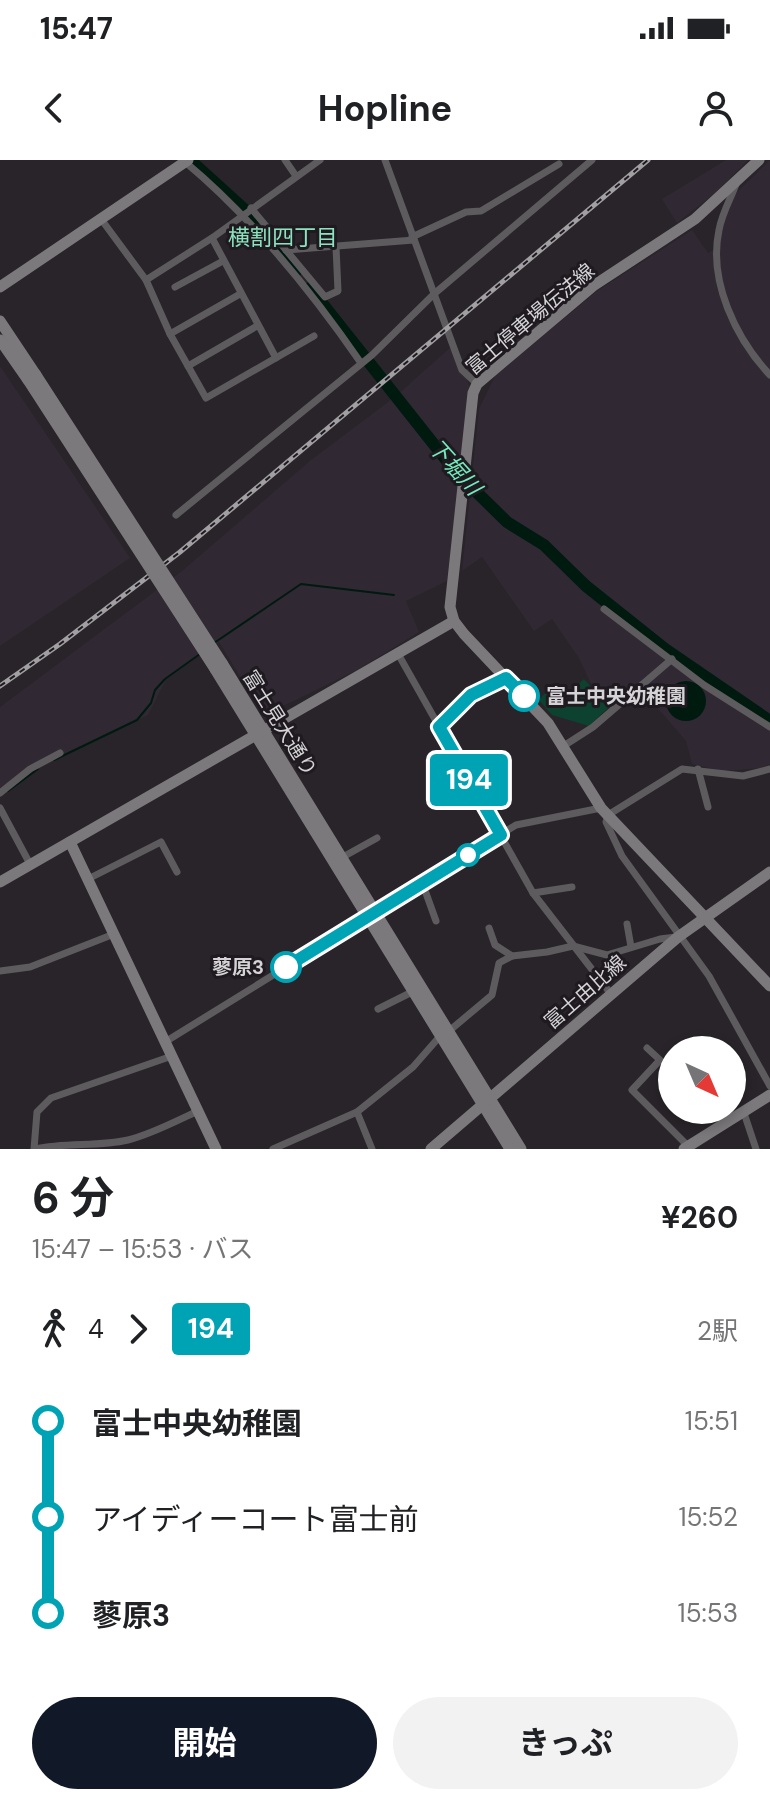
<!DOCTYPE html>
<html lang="ja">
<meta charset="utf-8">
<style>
body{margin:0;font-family:"DM Sans","Noto Sans JP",sans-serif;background:#f2f2f2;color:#202124;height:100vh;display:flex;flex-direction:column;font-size:30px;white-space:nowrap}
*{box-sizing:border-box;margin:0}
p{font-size:26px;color:#757577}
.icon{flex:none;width:44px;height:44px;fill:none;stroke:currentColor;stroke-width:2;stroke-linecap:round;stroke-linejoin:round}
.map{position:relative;height:989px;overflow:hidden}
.details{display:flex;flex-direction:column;background:#fff;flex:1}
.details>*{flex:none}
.badge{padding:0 16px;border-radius:6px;font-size:28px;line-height:52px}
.needle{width:52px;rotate:136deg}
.buttons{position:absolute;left:658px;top:876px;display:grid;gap:16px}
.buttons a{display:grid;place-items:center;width:88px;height:88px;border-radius:50%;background:#fff;box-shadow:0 4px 12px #0003;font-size:40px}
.map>.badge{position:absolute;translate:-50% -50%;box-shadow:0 0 0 4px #fff}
.legs{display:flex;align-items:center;gap:12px;height:88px;padding:0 32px;font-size:26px}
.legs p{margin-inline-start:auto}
.head{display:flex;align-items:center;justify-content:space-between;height:136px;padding:0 32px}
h1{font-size:44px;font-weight:700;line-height:60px}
.action{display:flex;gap:16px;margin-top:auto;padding:16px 32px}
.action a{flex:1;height:92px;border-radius:48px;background:#111827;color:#fff;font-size:32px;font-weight:700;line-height:92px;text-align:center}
.action a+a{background:#f2f2f2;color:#202124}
ul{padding:0 32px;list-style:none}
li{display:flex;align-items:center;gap:28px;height:96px;font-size:30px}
li i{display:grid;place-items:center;width:12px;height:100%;margin:0 10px;background:currentColor}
li i::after{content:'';width:20px;height:20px;margin:-10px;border:6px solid;border-radius:50%;background:#fff}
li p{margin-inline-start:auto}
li:first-child i{background:linear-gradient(#0000 50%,currentColor 0)}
li:last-child i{background:linear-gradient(currentColor 50%,#0000 0)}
.status{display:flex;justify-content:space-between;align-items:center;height:56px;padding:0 40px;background:#fff;direction:ltr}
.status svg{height:22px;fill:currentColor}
header{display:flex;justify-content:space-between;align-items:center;height:104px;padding:0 32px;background:#fff;font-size:36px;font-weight:700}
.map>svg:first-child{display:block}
.built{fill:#302833}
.green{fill:#0c422f}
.water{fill:#001a10}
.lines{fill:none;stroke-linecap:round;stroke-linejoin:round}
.stream{stroke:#001a10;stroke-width:2}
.river{stroke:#001a10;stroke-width:12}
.street{stroke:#5d5b5e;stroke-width:7}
.secondary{stroke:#7c797d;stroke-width:11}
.rail-casing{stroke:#a19fa2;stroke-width:5}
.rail{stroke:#1e1a20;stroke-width:2;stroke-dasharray:6;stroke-linecap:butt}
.secondary-bridge{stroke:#7c797d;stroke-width:11}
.line-1-casing{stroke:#fff;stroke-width:18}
.line-1{stroke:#00a3b4;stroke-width:12}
.stop-1-dot{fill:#fff;stroke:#00a3b4;stroke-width:4}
.labels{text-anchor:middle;stroke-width:6;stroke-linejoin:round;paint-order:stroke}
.street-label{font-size:20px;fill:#d5d3d6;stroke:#1e1a20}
.stop-label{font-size:20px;font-weight:bold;fill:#d5d3d6;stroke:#1e1a20;text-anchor:start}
.neighbourhood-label{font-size:22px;fill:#8ce3bd;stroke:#1e1a20}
.water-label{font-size:22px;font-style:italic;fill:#73ecbc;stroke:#1e1a20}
</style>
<div class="status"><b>15:47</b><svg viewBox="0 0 49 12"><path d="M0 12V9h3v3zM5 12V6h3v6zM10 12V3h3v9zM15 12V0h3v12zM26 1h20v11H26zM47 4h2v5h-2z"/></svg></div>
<header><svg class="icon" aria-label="back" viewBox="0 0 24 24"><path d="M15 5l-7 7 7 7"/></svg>Hopline<svg class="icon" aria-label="person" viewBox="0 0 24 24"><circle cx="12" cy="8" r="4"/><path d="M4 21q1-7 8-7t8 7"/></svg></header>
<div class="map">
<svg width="770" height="989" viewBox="0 0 770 989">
<rect width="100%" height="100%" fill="#282429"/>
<g class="built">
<path d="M 726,0 L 748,0 L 715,33 L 677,63 L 662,39 Z"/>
<path d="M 770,0 L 770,604 L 761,608 L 722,611 L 692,604 L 686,581 L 642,530 L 614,554 L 590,522 L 579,498 L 552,459 L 534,471 L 482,397 L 462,411 L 479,249 L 495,216 L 597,131 L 692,70 L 708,93 L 716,88 L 727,42 Z"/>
<path d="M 452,186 L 470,227 L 447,421 L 406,441 L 419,472 L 357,510 L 269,553 L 261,551 L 219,482 L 166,520 L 148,555 L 30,611 L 0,634 L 0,547 L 182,411 L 311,300 L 396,236 Z"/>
<path d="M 0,206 L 130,398 L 0,486 Z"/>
</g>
<path class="green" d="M 584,519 L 609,547 L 589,566 L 552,555 L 539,540 L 547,531 L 561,549 L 578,536 L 573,529 Z"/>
<circle class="water" cx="686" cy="541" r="20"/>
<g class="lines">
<g class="stream">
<path d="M 214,483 L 301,424 L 394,435"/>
<path d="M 54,600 L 137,560 L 151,543 L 155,530 L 165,519 L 200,494"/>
<path d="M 8,631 L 38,609"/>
</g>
<g class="river">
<path d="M 190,0 L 245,50 L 296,111"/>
<path d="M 310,128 L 455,311 L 507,362 L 544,385 L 586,426 L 665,489 L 770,561"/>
</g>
<g class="street">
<path d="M 285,0 L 296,16"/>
<path d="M 385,0 L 462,210 L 477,224"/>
<path d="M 184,1 C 250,56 312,132 361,203"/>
<path d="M 737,22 C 731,38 722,53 719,70 C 708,121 736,179 770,215"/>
<path d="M 251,48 L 325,137 L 338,131 L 336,87"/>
<path d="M 101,59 L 146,120 L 170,174 L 206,238 L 314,176"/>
<path d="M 412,77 L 466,52 L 481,51 L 559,4"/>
<path d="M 212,78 L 276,198"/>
<path d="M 286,90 L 414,80"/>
<path d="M 146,120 L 212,78 L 320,0"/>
<path d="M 175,127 L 223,101"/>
<path d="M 170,174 L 240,134"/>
<path d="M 188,206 L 257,166"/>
<path d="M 176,355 L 372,195 L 434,134 L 592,0"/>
<path d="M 604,449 L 704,525 L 770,567"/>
<path d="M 397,492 L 533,733 L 611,834"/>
<path d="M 439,567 L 471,535 L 506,518"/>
<path d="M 562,587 L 593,567 L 672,499"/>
<path d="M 698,609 L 708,647"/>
<path d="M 770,609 L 743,616 L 682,609 L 608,655 L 606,662 L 622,696 L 709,816 L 770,926"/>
<path d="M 0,633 L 30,609 L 60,593"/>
<path d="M 0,648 L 30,704"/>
<path d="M 341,698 L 377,678"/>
<path d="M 88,719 L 161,682 L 177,712"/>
<path d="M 422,722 L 436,761"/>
<path d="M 533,733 L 572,727"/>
<path d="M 627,764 L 631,787"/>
<path d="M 489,768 L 495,785 L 512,796"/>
<path d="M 0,811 L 30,807 L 114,774"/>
<path d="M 378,849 L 414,831"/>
<path d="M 449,871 L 492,835 L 499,803 L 512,796 L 547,792 L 573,786 L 607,795 L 660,779 L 676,777"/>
<path d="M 165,882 L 516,665 L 601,648"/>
<path d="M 647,888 L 660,900 L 632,930 L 688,986"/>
<path d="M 357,952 L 372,989"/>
<path d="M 744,953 L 756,989"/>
<path d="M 34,989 L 37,952 L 51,938 L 172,896"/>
<path d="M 35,989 C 66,982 98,987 128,980 C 152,974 176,961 198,951"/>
<path d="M 273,989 L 357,952 L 413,907 L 441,875"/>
</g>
<g class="secondary">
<path d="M 759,0 L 695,59 L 593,126 L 477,224 L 473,233 L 450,447 L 454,461 L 464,474 L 548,563 L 601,648 L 770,826"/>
<path d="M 0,127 L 188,0"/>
<path d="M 0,161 L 36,215"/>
<path d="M 0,180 L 28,220"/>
<path d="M 222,503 L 521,989"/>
<path d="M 215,509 L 510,989"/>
<path d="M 70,682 L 216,989"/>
<path d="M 0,722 L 454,461"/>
<path d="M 431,989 L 678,777 L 770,712"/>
<path d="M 684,989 L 770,935"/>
</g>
<defs>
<path id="rail" d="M 0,526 L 60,484 L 180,392 L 648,0"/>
</defs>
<use href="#rail" class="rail-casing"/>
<use href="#rail" class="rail"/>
<g class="secondary-bridge">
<path d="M 36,215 L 222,503"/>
<path d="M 28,220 L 215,509"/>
</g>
</g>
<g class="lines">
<defs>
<path id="line-1" d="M 286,807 L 501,675 L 439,567 L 471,535 L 506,518 L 524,536"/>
</defs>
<use href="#line-1" class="line-1-casing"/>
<use href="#line-1" class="line-1"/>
</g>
<g class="stop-1-dot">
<circle cx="524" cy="536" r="14"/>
<circle cx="468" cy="695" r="10"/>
<circle cx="286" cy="807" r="14"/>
</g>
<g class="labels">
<g class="street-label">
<text transform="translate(530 159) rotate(-40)" y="7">富士停車場伝法線</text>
<text transform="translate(280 563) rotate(58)" y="7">富士見大通り</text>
<text transform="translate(585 832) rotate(-41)" y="7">富士由比線</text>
</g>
<g class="stop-label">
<text x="546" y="543">富士中央幼稚園</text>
<text x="264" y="814" text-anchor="end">蓼原3</text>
</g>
<g class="neighbourhood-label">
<text x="283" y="85">横割四丁目</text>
</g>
<g class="water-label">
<text transform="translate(455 307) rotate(48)" y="8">下堀川</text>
</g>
</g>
</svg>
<div class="buttons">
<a><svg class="needle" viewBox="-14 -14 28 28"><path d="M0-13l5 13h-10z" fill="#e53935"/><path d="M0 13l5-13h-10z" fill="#757577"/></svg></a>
</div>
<b class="badge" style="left:469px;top:620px;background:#00a3b4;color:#fff">194</b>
</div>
<section class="details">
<div class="head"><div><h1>6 分</h1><p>15:47 – 15:53 · バス</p></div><b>¥260</b></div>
<div class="legs"><svg class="icon" aria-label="walk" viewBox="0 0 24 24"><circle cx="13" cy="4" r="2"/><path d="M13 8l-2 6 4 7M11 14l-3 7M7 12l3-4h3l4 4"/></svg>4<svg class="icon" aria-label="forward" viewBox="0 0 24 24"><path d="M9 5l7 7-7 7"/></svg><b class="badge" style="background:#00a3b4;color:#fff">194</b><p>2駅</p></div>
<ul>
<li><i style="color:#00a3b4"></i><b>富士中央幼稚園</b><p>15:51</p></li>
<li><i style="color:#00a3b4"></i><span>アイディーコート富士前</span><p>15:52</p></li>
<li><i style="color:#00a3b4"></i><b>蓼原3</b><p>15:53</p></li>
</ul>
<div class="action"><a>開始</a><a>きっぷ</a></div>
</section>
